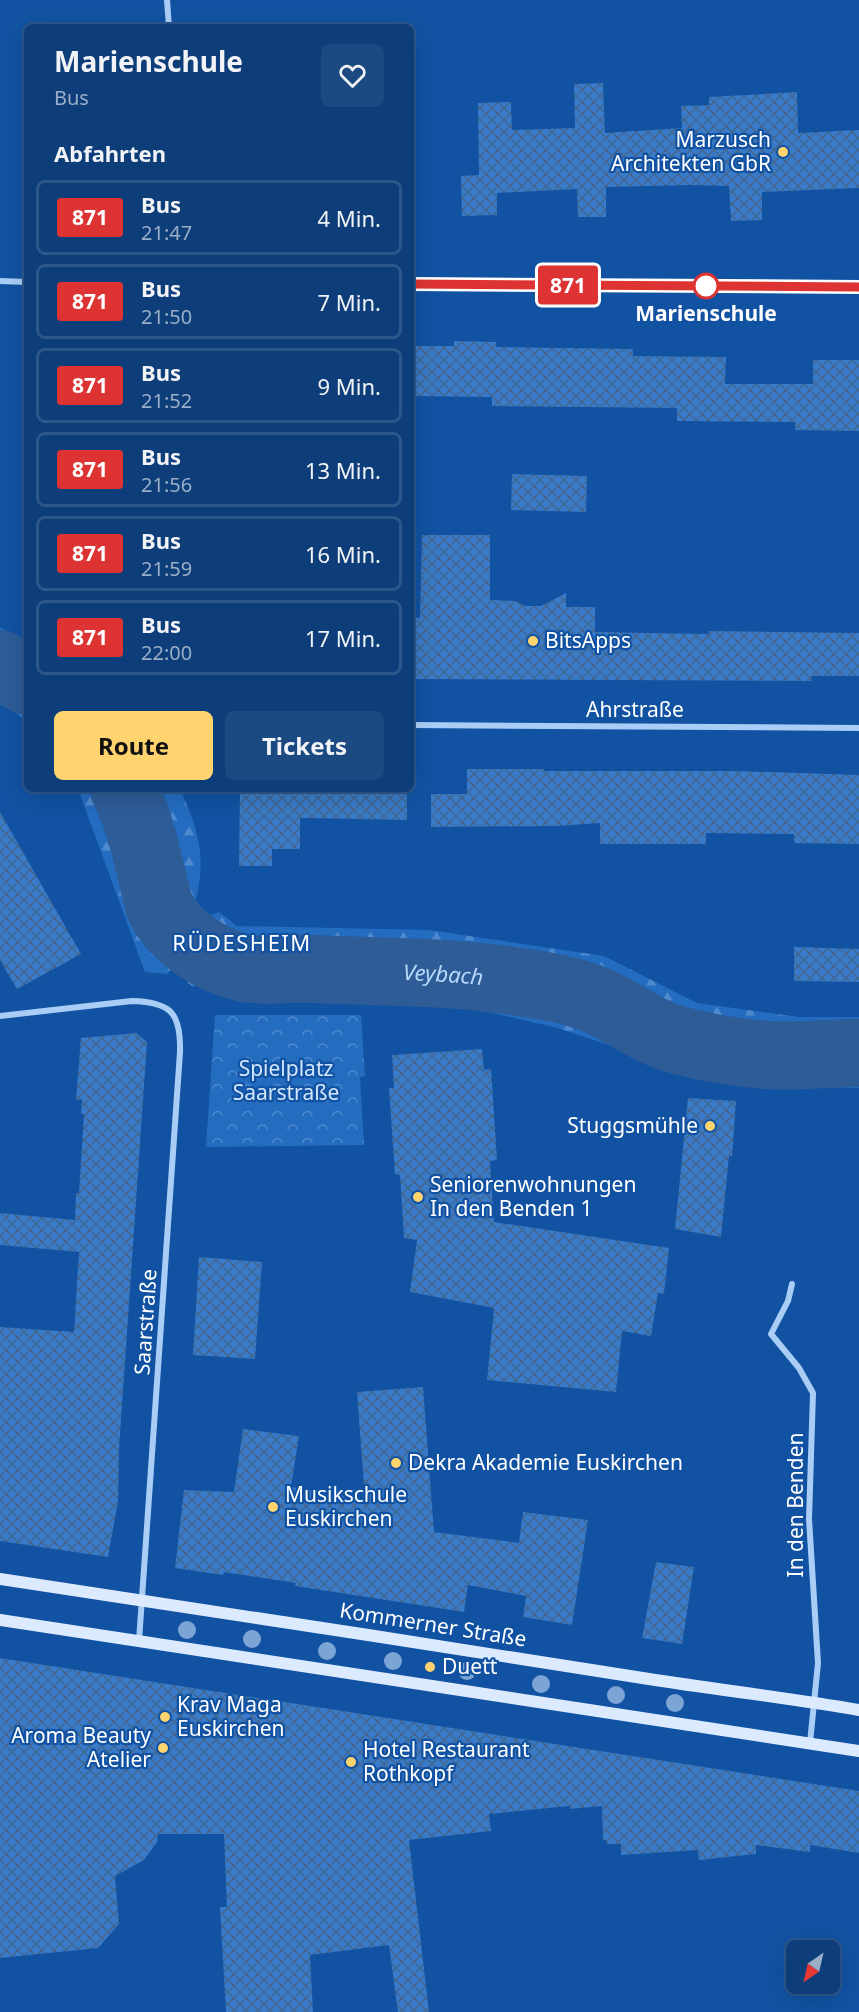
<!DOCTYPE html>
<html lang="de">
<meta charset="utf-8">
<style>
body{margin:0;font-family:"Noto Sans",sans-serif;background:#1b4981;color:#f1f3f6;height:100vh;display:flex;flex-direction:column;font-size:22px;white-space:nowrap}
*{box-sizing:border-box;margin:0}
p{font-size:20px;color:#9aaec7}
.icon{flex:none;width:33px;height:33px;fill:none;stroke:currentColor;stroke-width:2;stroke-linecap:round;stroke-linejoin:round}
.map{position:relative;flex:1;overflow:hidden}
.details{position:absolute;left:24px;top:24px;width:390px;height:768px;display:flex;flex-direction:column;background:#0d3e7a;border-radius:9px;box-shadow:0 6px 24px #0002,0 0 0 2px #2d578b}
.details>*{flex:none}
.badge{padding:0 12px;border-radius:4px;font-size:21px;line-height:39px}
.needle{width:39px;rotate:214deg}
.tools{position:absolute;left:786px;top:1940px;display:grid;gap:12px}
.tools a{display:grid;place-items:center;width:54px;height:54px;border-radius:9px;background:#0d3e7a;box-shadow:0 6px 24px #0002,0 0 0 2px #2d578b;font-size:30px}
.map>.badge{position:absolute;translate:-50% -50%;box-shadow:0 0 0 3px #fff}
h2{padding:0 30px;font-size:22px;line-height:54px}
.round{display:grid;place-items:center;flex:none;width:63px;height:63px;border-radius:9px;background:#1b4981}
.overview{display:flex;align-items:center;justify-content:space-between;height:102px;padding:0 30px}
h1{font-size:28px;font-weight:700;line-height:45px}
.action{display:flex;gap:12px;margin-top:auto;padding:12px 30px}
.action a{flex:1;height:69px;border-radius:9px;background:#ffd46f;color:#111;font-size:24px;font-weight:700;line-height:69px;text-align:center}
.action a+a{background:#1b4981;color:#f1f3f6}
ul{padding:0;list-style:none}
li{display:flex;align-items:center;gap:18px;height:75px;margin:0 12px 9px;padding:0 18px;border:3px solid #2d578b;border-radius:9px}
li div{flex:1}
li b{display:block;font-size:22px}
li em{font-style:normal}
li .badge{min-width:66px;font-weight:700;text-align:center}
.map>svg:first-child{display:block}
.forest{fill:url(#forest-firs)}
.park{fill:url(#park-crowns)}
.lines{fill:none;stroke-linecap:round;stroke-linejoin:round}
.river{stroke:#2d5c97;stroke-width:68}
.building{fill:url(#building-cross-hatch)}
.street{stroke:#aacdf6;stroke-width:6}
.secondary{stroke:#dbeafe;stroke-width:12}
.tree{fill:#7ca4d5}
.line-casing{stroke:#fff;stroke-width:14}
.line{stroke:#d33;stroke-width:9}
.poi-dot{fill:#ffd46f;stroke:#1152a2;stroke-width:2}
.stop-dot{fill:#fff;stroke:#d33;stroke-width:3}
.labels{text-anchor:middle;stroke-width:4.5;stroke-linejoin:round;paint-order:stroke}
.poi-label{font-size:21px;fill:#fff;stroke:#1152a2;text-anchor:start}
.stop-label{font-size:21px;font-weight:bold;fill:#fff;stroke:#1152a2}
.street-label{font-size:21px;fill:#fff;stroke:#1152a2}
.park-label{font-size:21px;fill:#d3e7fe;stroke:#1152a2}
.neighbourhood-label{font-size:22px;letter-spacing:1.5px;fill:#fff;stroke:#1152a2}
.water-label{font-size:22px;font-style:italic;fill:#b7d7fc;stroke:#1152a2}
</style>
<div class="map">
<svg width="859" height="2012" viewBox="0 0 859 2012">
<defs>
<pattern id="forest-firs" width="22" height="20" patternUnits="userSpaceOnUse" patternTransform="scale(1.5)"><rect width="22" height="20" fill="#236cc0"/><path d="M5 1l3.5 6h-7zM16 11l3.5 6h-7z" fill="#4f89cd"/></pattern>
<pattern id="park-crowns" width="20" height="18" patternUnits="userSpaceOnUse" patternTransform="scale(1.5)"><rect width="20" height="18" fill="#236cc0"/><path d="M2 6a3 3 0 1 1 6 0M12 15a3 3 0 1 1 6 0" fill="none" stroke="#4f89cd"/></pattern>
<pattern id="building-cross-hatch" width="8" height="8" patternUnits="userSpaceOnUse" patternTransform="scale(1.5)"><rect width="8" height="8" fill="#397bc8"/><path d="M0 0l8 8M0 8l8-8" fill="none" stroke="#426690"/></pattern>
</defs>
<rect width="100%" height="100%" fill="#1152a2"/>
<g class="forest">
<path d="M 0,627 L 27,644 L 27,722 L 5,704 L 0,703 Z"/>
<path d="M 78,789 L 180,789 C 205,843 207,871 188,927 C 182,944 177,959 168,974 L 145,972 Z"/>
<path d="M 219,912 L 237,926 L 429,930 L 604,956 L 697,1003 L 799,1017 L 859,1017 L 859,1088 L 768,1087 L 683,1074 L 615,1047 L 554,1027 L 435,1000 L 275,1001 L 201,984 L 193,987 L 187,982 L 188,976 L 206,917 Z"/>
</g>
<path class="park" d="M 215,1015 L 361,1015 L 365,1076 L 360,1077 L 364,1145 L 206,1147 Z"/>
<g class="lines">
<g class="river">
<path d="M 0,664 L 27,681"/>
<path id="s1" d="M 124,789 L 135,814 L 144,843 L 159,905 C 174,937 210,960 244,968 C 266,972 290,968 312,969 C 384,972 455,971 526,983 C 549,986 574,991 596,1000 C 620,1010 641,1027 665,1036 C 694,1046 737,1053 768,1055 C 798,1057 829,1053 859,1053"/>
</g>
</g>
<g class="building">
<path d="M 603,83 L 605,133 L 682,128 L 681,106 L 709,105 L 709,97 L 797,92 L 798,133 L 859,130 L 859,188 L 762,192 L 762,220 L 731,221 L 729,186 L 691,185 L 606,187 L 606,217 L 578,217 L 577,189 L 497,193 L 497,215 L 462,216 L 461,176 L 479,175 L 478,103 L 511,102 L 512,130 L 575,128 L 574,84 Z"/>
<path d="M 454,341 L 496,342 L 496,347 L 633,349 L 633,356 L 726,357 L 725,384 L 813,384 L 813,360 L 859,360 L 859,431 L 795,430 L 795,422 L 677,421 L 677,408 L 492,406 L 492,397 L 411,396 L 411,346 L 454,346 Z"/>
<path d="M 512,474 L 587,476 L 586,512 L 511,510 Z"/>
<path d="M 422,535 L 490,535 L 490,600 L 516,601 L 525,606 L 541,606 L 566,593 L 566,607 L 595,607 L 595,632 L 709,634 L 709,631 L 859,633 L 859,676 L 812,676 L 811,681 L 411,679 L 411,618 L 420,618 Z"/>
<path d="M 467,769 L 544,769 L 544,771 L 735,771 L 859,775 L 859,844 L 794,843 L 794,834 L 706,833 L 706,844 L 600,844 L 600,823 L 557,826 L 431,827 L 431,794 L 467,794 Z"/>
<path d="M 240,789 L 407,789 L 407,820 L 300,818 L 300,849 L 272,849 L 272,866 L 239,866 Z"/>
<path d="M 0,812 L 81,954 L 17,989 L 0,960 Z"/>
<path d="M 794,947 L 859,949 L 859,982 L 794,981 Z"/>
<path d="M 136,1033 L 147,1042 L 119,1448 L 118,1501 L 108,1557 L 0,1541 L 0,1327 L 74,1332 L 79,1252 L 0,1245 L 0,1213 L 75,1220 L 76,1193 L 79,1193 L 84,1114 L 81,1114 L 82,1099 L 76,1100 L 81,1038 Z"/>
<path d="M 482,1049 L 484,1070 L 491,1069 L 497,1160 L 490,1161 L 494,1222 L 669,1248 L 664,1294 L 658,1293 L 651,1336 L 622,1331 L 616,1392 L 487,1380 L 494,1308 L 410,1292 L 417,1240 L 404,1238 L 400,1175 L 395,1174 L 389,1088 L 394,1088 L 392,1055 Z"/>
<path d="M 688,1098 L 736,1101 L 732,1156 L 729,1156 L 721,1237 L 675,1229 Z"/>
<path d="M 199,1257 L 262,1262 L 255,1359 L 193,1355 Z"/>
<path d="M 423,1387 L 434,1532 L 519,1543 L 523,1512 L 588,1520 L 572,1625 L 523,1617 L 526,1596 L 468,1585 L 464,1612 L 295,1586 L 296,1583 L 224,1572 L 223,1575 L 175,1568 L 184,1490 L 234,1492 L 243,1429 L 299,1436 L 291,1487 L 365,1499 L 357,1392 Z"/>
<path d="M 656,1562 L 694,1567 L 682,1644 L 642,1638 Z"/>
<path d="M 0,1658 L 859,1791 L 859,1853 L 810,1845 L 810,1852 L 756,1845 L 756,1854 L 699,1860 L 698,1850 L 621,1855 L 621,1844 L 607,1844 L 606,1840 L 603,1840 L 602,1806 L 570,1809 L 570,1806 L 489,1814 L 491,1831 L 409,1840 L 429,2012 L 398,2012 L 389,1945 L 310,1955 L 313,2012 L 226,2012 L 220,1907 L 227,1907 L 224,1834 L 158,1834 L 157,1842 L 144,1860 L 115,1876 L 119,1924 L 98,1948 L 0,1958 Z"/>
</g>
<g class="lines">
<g class="street">
<path d="M 167,0 L 169,27"/>
<path d="M 0,281 L 27,282"/>
<path d="M 411,284 L 859,287"/>
<path d="M 411,725 L 859,728"/>
<path d="M 0,1016 L 132,1001 C 171,1002 181,1013 180,1052 L 139,1641"/>
<path d="M 792,1284 L 788,1301 L 771,1334 L 799,1368 L 813,1393 L 809,1519 L 818,1663 L 810,1743"/>
</g>
<g class="secondary">
<path d="M 0,1579 C 216,1611 433,1645 649,1679 C 719,1690 789,1698 859,1710"/>
<path d="M 0,1620 L 859,1751"/>
</g>
</g>
<g class="tree">
<circle cx="187" cy="1630" r="9"/>
<circle cx="252" cy="1639" r="9"/>
<circle cx="327" cy="1651" r="9"/>
<circle cx="393" cy="1661" r="9"/>
<circle cx="467" cy="1671" r="9"/>
<circle cx="541" cy="1684" r="9"/>
<circle cx="616" cy="1695" r="9"/>
<circle cx="675" cy="1703" r="9"/>
</g>
<g class="lines">
<defs>
<path id="line" d="M 411,284 L 859,287"/>
</defs>
<use href="#line" class="line-casing"/>
<use href="#line" class="line"/>
</g>
<g class="poi-dot">
<circle cx="783" cy="152" r="6"/>
<circle cx="533" cy="641" r="6"/>
<circle cx="710" cy="1126" r="6"/>
<circle cx="418" cy="1197" r="6"/>
<circle cx="396" cy="1463" r="6"/>
<circle cx="273" cy="1507" r="6"/>
<circle cx="430" cy="1667" r="6"/>
<circle cx="165" cy="1717" r="6"/>
<circle cx="163" cy="1748" r="6"/>
<circle cx="351" cy="1762" r="6"/>
</g>
<circle class="stop-dot" cx="706" cy="286" r="12"/>
<g class="labels">
<g class="poi-label">
<text x="771" y="147" text-anchor="end">Marzusch<tspan x="771" dy="24">Architekten GbR</tspan></text>
<text x="545" y="648">BitsApps</text>
<text x="698" y="1133" text-anchor="end">Stuggsmühle</text>
<text x="430" y="1192">Seniorenwohnungen<tspan x="430" dy="24">In den Benden 1</tspan></text>
<text x="408" y="1470">Dekra Akademie Euskirchen</text>
<text x="285" y="1502">Musikschule<tspan x="285" dy="24">Euskirchen</tspan></text>
<text x="442" y="1674">Duett</text>
<text x="177" y="1712">Krav Maga<tspan x="177" dy="24">Euskirchen</tspan></text>
<text x="151" y="1743" text-anchor="end">Aroma Beauty<tspan x="151" dy="24">Atelier</tspan></text>
<text x="363" y="1757">Hotel Restaurant<tspan x="363" dy="24">Rothkopf</tspan></text>
</g>
<g class="stop-label">
<text x="706" y="321">Marienschule</text>
</g>
<g class="street-label">
<text x="635" y="717">Ahrstraße</text>
<text transform="translate(146 1322) rotate(-86)" y="7">Saarstraße</text>
<text transform="translate(796 1505) rotate(-90)" y="7">In den Benden</text>
<text transform="translate(433 1625) rotate(9)" y="7">Kommerner Straße</text>
</g>
<g class="park-label">
<text x="286" y="1076">Spielplatz<tspan x="286" dy="24">Saarstraße</tspan></text>
</g>
<g class="neighbourhood-label">
<text x="242" y="951">RÜDESHEIM</text>
</g>
<g class="water-label">
<text dy="8" stroke="none"><textPath href="#s1" startOffset="430">Veybach</textPath></text>
</g>
</g>
</svg>
<div class="tools">
<a><svg class="needle" viewBox="-14 -14 28 28"><path d="M0-13l5 13h-10z" fill="#e53935"/><path d="M0 13l5-13h-10z" fill="#9aaec7"/></svg></a>
</div>
<b class="badge" style="left:568px;top:285px;background:#d33;color:#fff">871</b>
<section class="details">
<div class="overview"><div><h1>Marienschule</h1><p>Bus</p></div><a class="round"><svg class="icon" aria-label="heart" viewBox="0 0 24 24"><path d="M12 20l-8-8c-3-5 5-10 8-4 3-6 11-1 8 4z"/></svg></a></div>
<h2>Abfahrten</h2>
<ul>
<li><span class="badge" style="background:#d33;color:#fff">871</span><div><b>Bus</b><p>21:47</p></div><em>4 Min.</em></li>
<li><span class="badge" style="background:#d33;color:#fff">871</span><div><b>Bus</b><p>21:50</p></div><em>7 Min.</em></li>
<li><span class="badge" style="background:#d33;color:#fff">871</span><div><b>Bus</b><p>21:52</p></div><em>9 Min.</em></li>
<li><span class="badge" style="background:#d33;color:#fff">871</span><div><b>Bus</b><p>21:56</p></div><em>13 Min.</em></li>
<li><span class="badge" style="background:#d33;color:#fff">871</span><div><b>Bus</b><p>21:59</p></div><em>16 Min.</em></li>
<li><span class="badge" style="background:#d33;color:#fff">871</span><div><b>Bus</b><p>22:00</p></div><em>17 Min.</em></li>
</ul>
<div class="action"><a>Route</a><a>Tickets</a></div>
</section>
</div>
